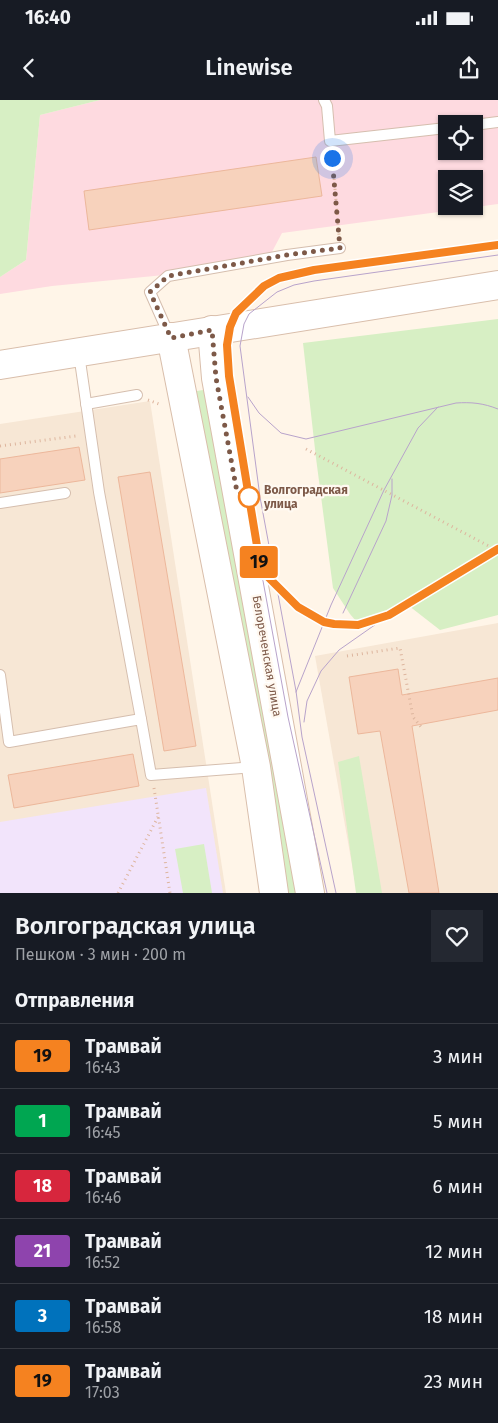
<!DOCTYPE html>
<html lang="ru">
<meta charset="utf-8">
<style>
body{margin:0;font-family:"Fira Sans",sans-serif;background:#242831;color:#f1f3f6;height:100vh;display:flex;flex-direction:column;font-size:19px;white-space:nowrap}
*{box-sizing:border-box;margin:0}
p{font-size:16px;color:#9ea1a6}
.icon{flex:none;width:28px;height:28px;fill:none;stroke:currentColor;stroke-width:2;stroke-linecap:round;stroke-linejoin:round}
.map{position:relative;height:793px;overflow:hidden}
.panel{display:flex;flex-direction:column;background:#171b24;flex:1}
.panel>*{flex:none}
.badge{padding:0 10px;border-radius:4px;font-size:18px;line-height:32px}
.buttons{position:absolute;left:438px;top:15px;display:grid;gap:10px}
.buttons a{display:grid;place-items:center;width:45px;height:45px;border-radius:0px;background:#171b24;box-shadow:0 1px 4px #0004;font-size:25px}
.you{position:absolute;width:25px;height:25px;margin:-12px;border:4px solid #fff;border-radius:50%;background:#1a73e8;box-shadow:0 0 0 8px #1a73e833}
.map>.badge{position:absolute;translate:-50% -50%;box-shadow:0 0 0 2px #fff}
h2{padding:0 15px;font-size:19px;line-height:45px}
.round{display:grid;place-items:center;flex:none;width:52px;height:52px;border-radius:0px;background:#242831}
.headline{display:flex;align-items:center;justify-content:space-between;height:85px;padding:0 15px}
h1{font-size:24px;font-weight:600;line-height:38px}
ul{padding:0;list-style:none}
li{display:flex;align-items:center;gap:15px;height:65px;padding:0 15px;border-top:1px solid #363941}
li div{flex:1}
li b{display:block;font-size:19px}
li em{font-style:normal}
li .badge{min-width:55px;font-weight:700;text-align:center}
.status{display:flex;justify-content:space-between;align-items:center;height:35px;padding:0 25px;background:#171b24;direction:ltr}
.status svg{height:14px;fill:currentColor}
header{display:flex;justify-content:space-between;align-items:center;height:65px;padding:0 15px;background:#171b24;font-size:22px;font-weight:600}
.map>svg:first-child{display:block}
.residential{fill:#f7e7d5}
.education{fill:#f2e4fb}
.medical{fill:#fedae0;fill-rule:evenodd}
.green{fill:#d7efc4}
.building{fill:#f7d2bc;stroke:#ecb79b}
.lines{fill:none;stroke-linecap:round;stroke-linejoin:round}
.lane-casing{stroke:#d5beae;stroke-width:12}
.secondary-casing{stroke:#d9beab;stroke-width:30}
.path{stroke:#ddb59e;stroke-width:3;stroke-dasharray:1 4;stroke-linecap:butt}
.lane{stroke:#fff;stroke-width:10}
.secondary{stroke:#fff;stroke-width:28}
.tram{stroke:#b8a3cb;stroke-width:1}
.line-casing{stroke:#fff;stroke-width:11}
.line{stroke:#f58220;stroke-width:8}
.walk{stroke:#7d5948;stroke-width:5;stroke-dasharray:0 9}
.stop-dot{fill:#fff;stroke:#f58220;stroke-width:2.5}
.labels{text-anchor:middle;stroke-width:4.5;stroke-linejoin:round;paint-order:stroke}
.stop-label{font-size:12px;font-weight:bold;fill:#7d5948;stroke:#fff9f1;text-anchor:start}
.street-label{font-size:12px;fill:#7d5948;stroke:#fff9f1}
</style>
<div class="status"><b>16:40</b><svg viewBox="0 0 49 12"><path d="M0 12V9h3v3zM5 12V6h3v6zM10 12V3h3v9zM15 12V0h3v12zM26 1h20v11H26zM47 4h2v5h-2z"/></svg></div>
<header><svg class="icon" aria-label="back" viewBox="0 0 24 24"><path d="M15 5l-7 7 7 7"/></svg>Linewise<svg class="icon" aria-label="share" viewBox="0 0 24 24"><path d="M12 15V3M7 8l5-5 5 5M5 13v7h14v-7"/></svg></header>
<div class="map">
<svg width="498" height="793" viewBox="0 0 498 793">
<rect width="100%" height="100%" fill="#fff5e8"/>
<g class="residential">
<path d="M 150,301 L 226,793 L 0,793 L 0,324 Z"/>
<path d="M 498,523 L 498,793 L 357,793 L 315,556 Z"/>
</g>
<path class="education" d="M 206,688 L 223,793 L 0,793 L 0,722 Z"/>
<path class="medical" d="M 100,0 L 498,0 L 498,104 L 282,133 L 265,165 L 52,186 L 0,194 L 0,177 L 26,160 L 40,15 ZM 446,24 L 474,24 L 474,51 L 446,51 ZM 446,79 L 474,79 L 474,106 L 446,106 Z"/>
<g class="green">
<path d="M 0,0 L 100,0 L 40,15 L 26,160 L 0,177 Z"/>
<path d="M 498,219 L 498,515 L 440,530 L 404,502 L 386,511 L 356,521 L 350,514 L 333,488 L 316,358 L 303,243 Z"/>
<path d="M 203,290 L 209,292 L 297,793 L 280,793 L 191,296 L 197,291 Z"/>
<path d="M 359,656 L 382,793 L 356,793 L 338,662 Z"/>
<path d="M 204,744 L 212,793 L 183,793 L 175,749 Z"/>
</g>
<g class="building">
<path d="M 316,57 L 322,96 L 89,130 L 84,91 Z"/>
<path d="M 79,347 L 85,380 L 0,393 L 0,359 Z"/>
<path d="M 150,372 L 196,646 L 164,651 L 118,377 Z"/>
<path d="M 398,569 L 402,595 L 498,578 L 498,610 L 412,626 L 439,793 L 409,793 L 380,631 L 358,634 L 349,577 Z"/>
<path d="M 133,654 L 139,686 L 14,708 L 8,675 Z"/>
</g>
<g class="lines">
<defs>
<g id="lane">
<path d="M 324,0 L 327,6 L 330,41 L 446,28"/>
<path d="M 474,25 L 498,22"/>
<path d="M 170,237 L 150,192 L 168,176 L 287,155 L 340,148"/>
<path d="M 79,254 L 99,392 L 141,619"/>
<path d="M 86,304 L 137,295"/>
<path d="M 0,403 L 65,393"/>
<path d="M 0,575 L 9,642 L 141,619 L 151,675 L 255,667"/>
</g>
<g id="secondary">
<path d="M 212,230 L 216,278 L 310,793"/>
<path d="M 171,237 L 256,667 L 274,793"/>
<path d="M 0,265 L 498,185"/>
</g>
</defs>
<use href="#lane" class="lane-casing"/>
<use href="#secondary" class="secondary-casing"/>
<g class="path">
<path d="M 332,54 L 339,135"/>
<path d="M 148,300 L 159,304"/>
<path d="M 0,346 L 76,336"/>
<path d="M 306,349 L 498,451"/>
<path d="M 347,556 L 400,548 L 413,617 L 422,628"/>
<path d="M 154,688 L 170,793"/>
<path d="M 118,793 L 159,715"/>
</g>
<use href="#lane" class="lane"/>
<use href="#secondary" class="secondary"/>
<g class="tram">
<path d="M 248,297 L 259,313 L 281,333 L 306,339 L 456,303 C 471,302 483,303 498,309"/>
<path d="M 277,486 C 308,517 330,534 375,520"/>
<path d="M 343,513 L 386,421 L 392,395 L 392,379"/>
<path d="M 296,592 L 331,505 L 384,390 L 418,328 L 438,307"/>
<path d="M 304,622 L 307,601 L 321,571 L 339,550 L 389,515 L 498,449"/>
<path d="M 327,793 L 288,617 L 261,470 L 229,276 C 228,256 224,231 236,213 C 245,199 264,184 280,178 C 303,169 331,168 355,165 C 403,158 450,152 498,145"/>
<path d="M 336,793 L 302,637 L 296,591 L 260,397 L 240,246 L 244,224 L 249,214 L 277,192 L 294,185 L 314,181 L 498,155"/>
</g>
</g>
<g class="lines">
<defs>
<path id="line" d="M 498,145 L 314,170 L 279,178 L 264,186 L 236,213 L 230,227 L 227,245 L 229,276 L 261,470 L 298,507 L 324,522 L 334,524 L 358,525 L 389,515 L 498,449"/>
</defs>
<use href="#line" class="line-casing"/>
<use href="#line" class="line"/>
<path class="walk" d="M 249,397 L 237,392 L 216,278 L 212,230 L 171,238 L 150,192 L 168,176 L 287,155 L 340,148 L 332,58"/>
</g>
<circle class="stop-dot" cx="249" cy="397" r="10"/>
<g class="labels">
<g class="stop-label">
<text x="264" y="394">Волгоградская<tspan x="264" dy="14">улица</tspan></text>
</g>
<g class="street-label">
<text transform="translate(267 556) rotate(80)" y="4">Белореченская улица</text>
</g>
</g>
</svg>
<div class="buttons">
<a><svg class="icon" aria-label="locate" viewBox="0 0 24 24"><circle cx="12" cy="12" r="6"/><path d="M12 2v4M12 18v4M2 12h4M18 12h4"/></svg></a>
<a><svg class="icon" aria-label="layers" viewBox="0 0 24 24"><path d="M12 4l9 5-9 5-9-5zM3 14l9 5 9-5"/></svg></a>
</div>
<div class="you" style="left:332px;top:58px"></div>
<b class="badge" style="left:259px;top:462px;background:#f58220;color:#111">19</b>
</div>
<section class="panel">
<div class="headline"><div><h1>Волгоградская улица</h1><p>Пешком · 3 мин · 200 m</p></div><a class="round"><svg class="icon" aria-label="heart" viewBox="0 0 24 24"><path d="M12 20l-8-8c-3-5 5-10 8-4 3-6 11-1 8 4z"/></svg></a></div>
<h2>Отправления</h2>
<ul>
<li><span class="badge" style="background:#f58220;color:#111">19</span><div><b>Трамвай</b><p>16:43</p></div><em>3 мин</em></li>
<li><span class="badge" style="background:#00a651;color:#fff">1</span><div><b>Трамвай</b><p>16:45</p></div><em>5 мин</em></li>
<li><span class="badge" style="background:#d7263d;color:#fff">18</span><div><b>Трамвай</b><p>16:46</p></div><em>6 мин</em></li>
<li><span class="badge" style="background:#8e44ad;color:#fff">21</span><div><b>Трамвай</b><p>16:52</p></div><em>12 мин</em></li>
<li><span class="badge" style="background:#0072bc;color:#fff">3</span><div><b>Трамвай</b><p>16:58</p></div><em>18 мин</em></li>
<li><span class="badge" style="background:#f58220;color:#111">19</span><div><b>Трамвай</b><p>17:03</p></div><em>23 мин</em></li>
</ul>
</section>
